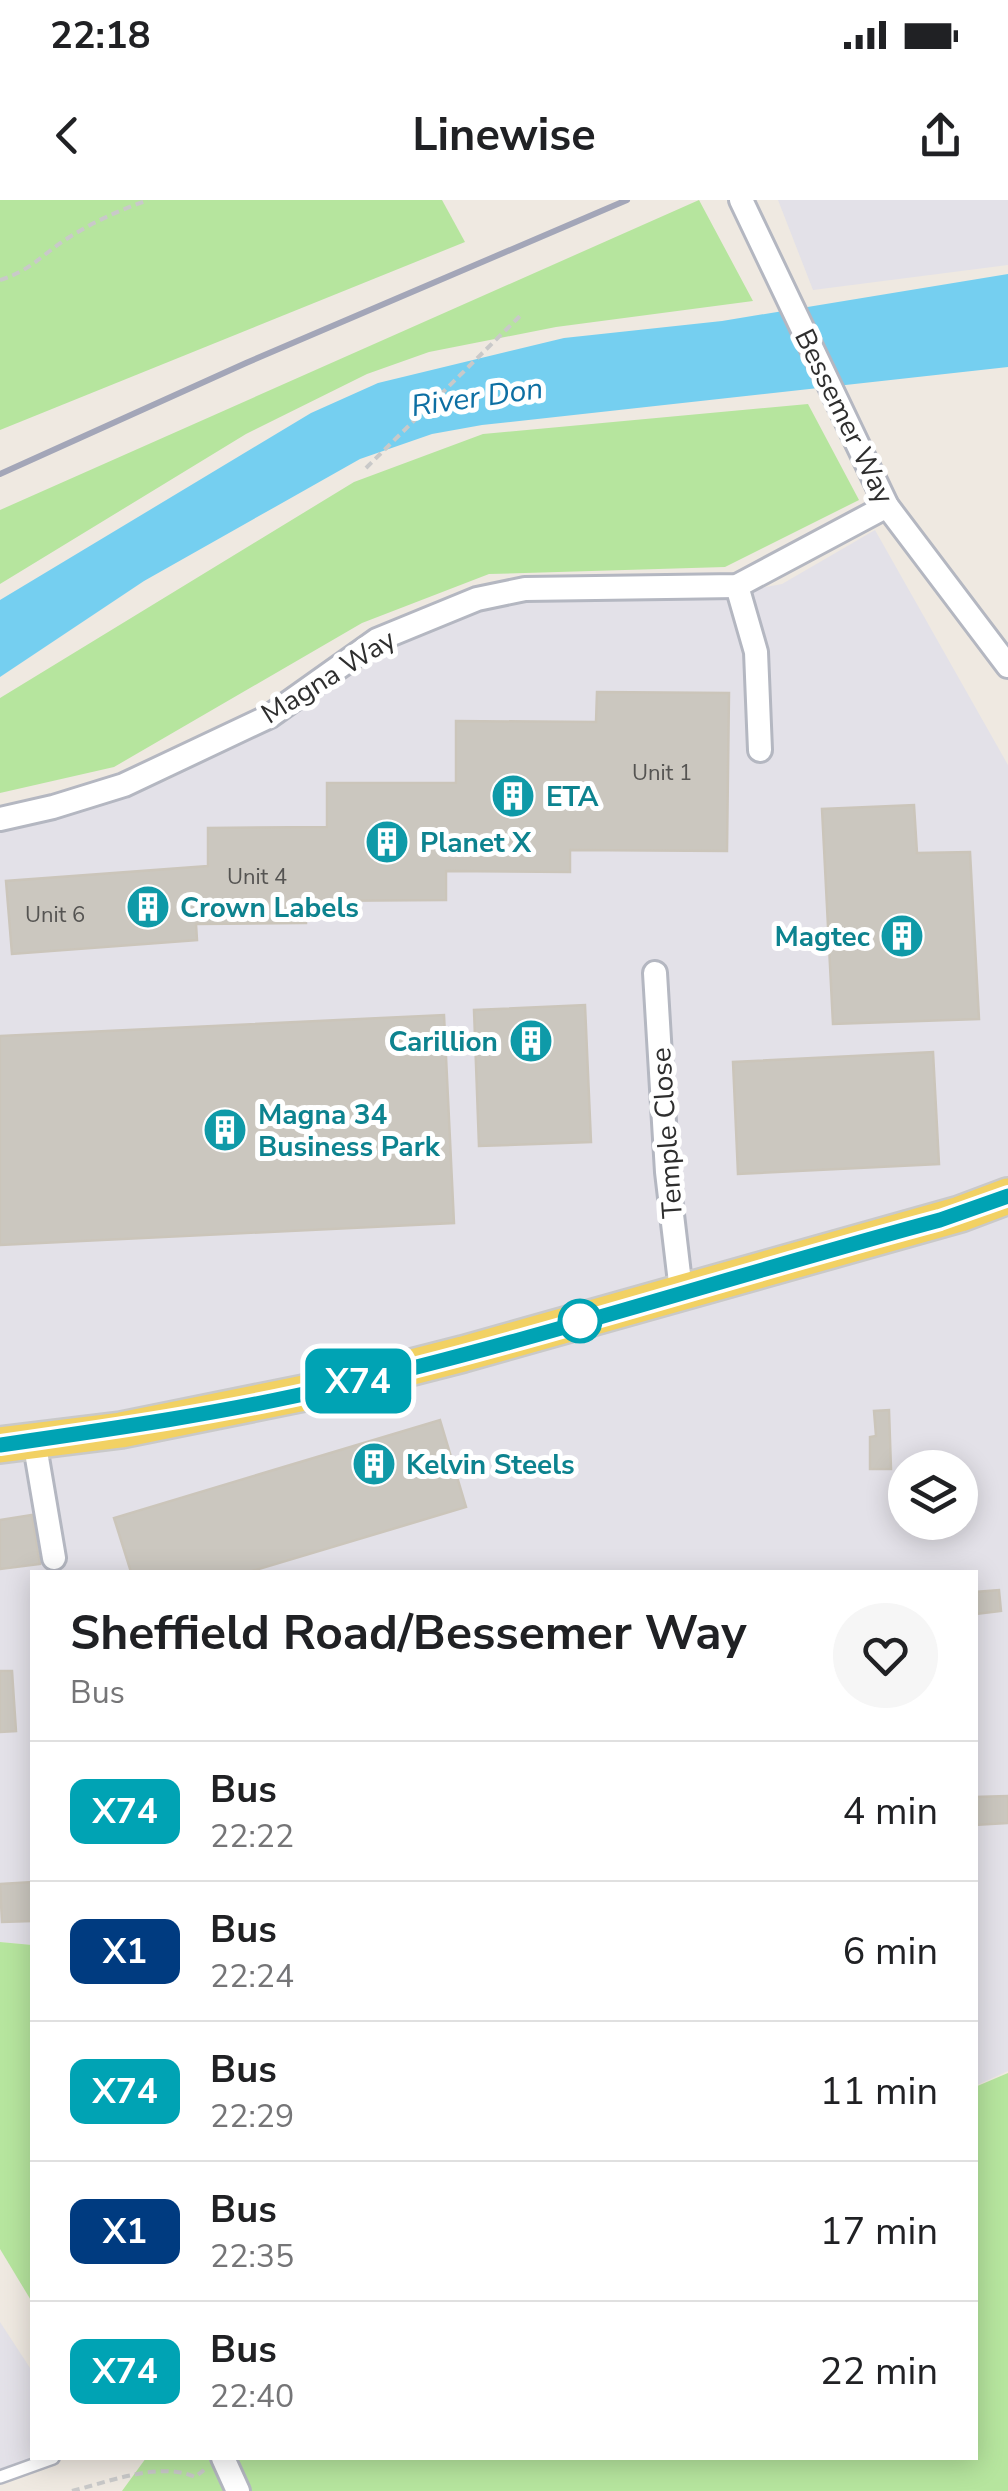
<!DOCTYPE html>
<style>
body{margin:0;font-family:"Nunito Sans",sans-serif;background:#f6f6f6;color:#202124;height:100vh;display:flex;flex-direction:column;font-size:38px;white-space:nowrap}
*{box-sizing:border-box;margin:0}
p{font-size:32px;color:#757577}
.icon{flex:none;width:55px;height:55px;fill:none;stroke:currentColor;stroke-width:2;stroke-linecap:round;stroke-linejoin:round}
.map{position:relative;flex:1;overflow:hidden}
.drawer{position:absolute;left:30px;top:1370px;width:948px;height:890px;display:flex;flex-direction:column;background:#fff;border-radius:0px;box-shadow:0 5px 25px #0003}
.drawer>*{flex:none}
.badge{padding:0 20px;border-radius:15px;font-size:35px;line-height:65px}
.buttons{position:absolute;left:888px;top:1250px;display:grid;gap:20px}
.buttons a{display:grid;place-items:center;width:90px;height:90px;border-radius:50%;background:#fff;box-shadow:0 5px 25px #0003;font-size:50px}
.map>.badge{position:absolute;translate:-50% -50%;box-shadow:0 0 0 5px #fff}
.round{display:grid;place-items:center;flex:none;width:105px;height:105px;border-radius:52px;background:#f6f6f6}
.overview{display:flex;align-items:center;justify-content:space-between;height:170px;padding:0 40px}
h1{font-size:48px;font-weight:700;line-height:75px}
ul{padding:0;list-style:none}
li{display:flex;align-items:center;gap:30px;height:140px;padding:0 40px;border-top:2px solid #e0e0e0}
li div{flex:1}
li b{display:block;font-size:38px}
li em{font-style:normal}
li .badge{min-width:110px;font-weight:700;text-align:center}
.status{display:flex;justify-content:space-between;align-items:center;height:70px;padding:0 50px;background:#fff;direction:ltr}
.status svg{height:28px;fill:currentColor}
header{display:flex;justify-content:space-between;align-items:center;height:130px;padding:0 40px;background:#fff;font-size:45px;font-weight:700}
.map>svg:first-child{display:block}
.industrial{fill:#e3e1e8;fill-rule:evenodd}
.green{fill:#b6e59e}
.water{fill:#75cff0}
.building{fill:#cbc7bf;stroke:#cbc5ba;stroke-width:2.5}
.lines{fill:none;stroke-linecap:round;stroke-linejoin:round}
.lane-casing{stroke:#b4b7c1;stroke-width:16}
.street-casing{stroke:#b4b7c1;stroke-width:28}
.primary-casing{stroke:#c9c9c9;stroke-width:40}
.path{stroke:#c9c9c9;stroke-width:4;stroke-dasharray:8 5;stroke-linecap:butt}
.lane{stroke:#fff;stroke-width:11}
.street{stroke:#fff;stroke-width:22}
.primary{stroke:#f2d163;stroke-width:35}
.rail{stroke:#a3a6b8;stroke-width:6}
.line-casing{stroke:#fff;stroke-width:22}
.line{stroke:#00a3b4;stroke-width:15}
.stop-dot{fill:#fff;stroke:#00a3b4;stroke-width:5}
.labels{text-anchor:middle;stroke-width:10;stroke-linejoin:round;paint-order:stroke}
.number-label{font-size:22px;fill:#555452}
.street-label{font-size:28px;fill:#2e2e2e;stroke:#fff}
.culture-label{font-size:28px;font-weight:bold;fill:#0d838f;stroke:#fff;text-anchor:start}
.water-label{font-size:30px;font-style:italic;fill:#0d6fa3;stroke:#fff}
</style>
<div class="status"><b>22:18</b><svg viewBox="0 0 49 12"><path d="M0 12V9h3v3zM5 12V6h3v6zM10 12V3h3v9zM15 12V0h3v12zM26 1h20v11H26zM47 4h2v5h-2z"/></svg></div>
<header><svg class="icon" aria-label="back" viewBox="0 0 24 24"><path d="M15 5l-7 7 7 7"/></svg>Linewise<svg class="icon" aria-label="share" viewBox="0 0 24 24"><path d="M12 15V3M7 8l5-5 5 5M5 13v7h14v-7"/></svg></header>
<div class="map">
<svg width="1008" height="2291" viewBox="0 0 1008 2291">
<rect width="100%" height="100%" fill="#efe9e1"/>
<g class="industrial">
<path d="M 778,0 L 1008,0 L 1008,65 L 813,90 Z"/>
<path d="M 875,330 L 1008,565 L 1008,1871 L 975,1886 L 975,1372 L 32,1372 L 32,1745 L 0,1742 L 0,631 L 29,626 L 168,580 L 298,510 L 427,427 L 516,399 L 729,394 L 782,384 ZM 905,1268 L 960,1268 L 960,1322 L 905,1322 Z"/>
<path d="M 0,2122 L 32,2171 L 32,2258 L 40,2258 L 0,2281 Z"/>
</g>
<g class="green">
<path d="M 0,0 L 442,0 L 465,42 L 0,230 Z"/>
<path d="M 699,0 L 753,101 L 556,127 L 429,152 L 367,174 L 246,234 L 0,384 L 0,310 Z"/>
<path d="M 808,204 L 859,300 L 725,367 L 489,374 L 362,423 L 114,567 L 0,593 L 0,498 L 354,282 L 483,234 Z"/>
<path d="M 0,1742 L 32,1745 L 32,2102 L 0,2049 Z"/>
<path d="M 1008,1873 L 1008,2291 L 122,2291 L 146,2258 L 975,2258 L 975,1887 Z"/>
</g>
<path class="water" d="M 1008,74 L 1008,167 L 482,225 L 432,234 L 360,259 L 144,381 L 0,477 L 0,400 L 311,213 L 378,183 L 564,138 L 722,121 Z"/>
<g class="building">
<path d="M 597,492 L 729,493 L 727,651 L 570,650 L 570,672 L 446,671 L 446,700 L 305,701 L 306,723 L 196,724 L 197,740 L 12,754 L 6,681 L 208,666 L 208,628 L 327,627 L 327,583 L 456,583 L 456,521 L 596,522 Z"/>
<path d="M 914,605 L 917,653 L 970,652 L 979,819 L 833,824 L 822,609 Z"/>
<path d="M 585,805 L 591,942 L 479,946 L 474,810 Z"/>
<path d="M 444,815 L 454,1023 L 0,1045 L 0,836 Z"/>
<path d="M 933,852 L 939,964 L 738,974 L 733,862 Z"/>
<path d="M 889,1210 L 891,1269 L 870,1269 L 870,1237 L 876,1236 L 874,1211 Z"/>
<path d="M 440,1220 L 466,1307 L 249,1372 L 131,1372 L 114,1318 Z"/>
<path d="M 32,1315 L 40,1364 L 0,1369 L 0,1320 Z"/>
<path d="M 999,1390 L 1001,1411 L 975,1414 L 975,1392 Z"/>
<path d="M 0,1471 L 12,1471 L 16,1531 L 0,1532 Z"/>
<path d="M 1008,1596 L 1008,1623 L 975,1625 L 975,1597 Z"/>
<path d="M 32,1682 L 32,1721 L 2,1722 L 0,1684 Z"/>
</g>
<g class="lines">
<defs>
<path id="lane" d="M 0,2277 L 53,2258"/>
<g id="street">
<path d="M 741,0 L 887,306 L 1008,466"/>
<path d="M 737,386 L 756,452 L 760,550"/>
<path d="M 0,619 L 53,607 L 124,585 L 270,516 L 377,440 L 477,399 L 525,389 L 737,386 L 887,306"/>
<path d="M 655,773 L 667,972 L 681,1091"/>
<path d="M 34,1240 L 54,1358"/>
<path d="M 223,2258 L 238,2291"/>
</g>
<path id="primary" d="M 0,1245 L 121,1230 L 334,1187 L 463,1154 L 960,1014 L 1008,996"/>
</defs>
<use href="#lane" class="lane-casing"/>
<use href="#street" class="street-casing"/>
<use href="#primary" class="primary-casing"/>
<g class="path">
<path d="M 0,80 C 32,70 41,55 68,38 C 93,22 120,10 148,0"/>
<path d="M 366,268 L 522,114"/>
<path d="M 72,2291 C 108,2282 160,2261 195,2277 L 204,2270"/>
</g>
<use href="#lane" class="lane"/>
<use href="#street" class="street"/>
<use href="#primary" class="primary"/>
<path class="rail" d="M 0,274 L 246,163 L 627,0"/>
</g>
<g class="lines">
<defs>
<path id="line" d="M 0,1245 C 112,1229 224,1213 335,1187 C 538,1140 738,1074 940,1020 L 1008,996"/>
</defs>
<use href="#line" class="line-casing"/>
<use href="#line" class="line"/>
</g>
<defs>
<symbol id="building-disc" viewBox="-11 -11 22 22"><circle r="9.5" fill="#0f9aa8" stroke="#fff"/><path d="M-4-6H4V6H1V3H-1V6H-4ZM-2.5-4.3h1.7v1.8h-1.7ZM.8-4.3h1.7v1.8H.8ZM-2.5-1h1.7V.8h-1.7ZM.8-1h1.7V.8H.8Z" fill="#fff"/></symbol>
</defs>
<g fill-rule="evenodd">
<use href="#building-disc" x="488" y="571" width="50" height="50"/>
<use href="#building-disc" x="362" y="617" width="50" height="50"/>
<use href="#building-disc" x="123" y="682" width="50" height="50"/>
<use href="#building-disc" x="877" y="711" width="50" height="50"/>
<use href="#building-disc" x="506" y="816" width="50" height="50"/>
<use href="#building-disc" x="200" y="905" width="50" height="50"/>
<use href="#building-disc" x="349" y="1239" width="50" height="50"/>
</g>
<circle class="stop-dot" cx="580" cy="1121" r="20"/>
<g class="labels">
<g class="number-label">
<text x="662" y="580">Unit 1</text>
<text x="257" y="684">Unit 4</text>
<text x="55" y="722">Unit 6</text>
</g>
<g class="street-label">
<text transform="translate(845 216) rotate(64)" y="10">Bessemer Way</text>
<text transform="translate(328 476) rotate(-32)" y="10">Magna Way</text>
<text transform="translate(666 933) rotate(-94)" y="10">Temple Close</text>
</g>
<g class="culture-label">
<text x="546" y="606">ETA</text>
<text x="420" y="652">Planet X</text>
<text x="180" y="717">Crown Labels</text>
<text x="870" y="746" text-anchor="end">Magtec</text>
<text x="498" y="851" text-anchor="end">Carillion</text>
<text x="258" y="924">Magna 34<tspan x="258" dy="32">Business Park</tspan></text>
<text x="406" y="1274">Kelvin Steels</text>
</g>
<g class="water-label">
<text transform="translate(477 197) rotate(-8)" y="10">River Don</text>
</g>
</g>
</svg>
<div class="buttons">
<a><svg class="icon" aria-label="layers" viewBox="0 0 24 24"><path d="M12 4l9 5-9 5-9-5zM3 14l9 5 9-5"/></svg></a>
</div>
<b class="badge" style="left:358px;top:1181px;background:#00a3b4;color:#fff">X74</b>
<section class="drawer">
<div class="overview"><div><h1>Sheffield Road/Bessemer Way</h1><p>Bus</p></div><a class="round"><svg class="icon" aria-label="heart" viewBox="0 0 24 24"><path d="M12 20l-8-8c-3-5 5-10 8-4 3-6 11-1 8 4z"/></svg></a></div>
<ul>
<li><span class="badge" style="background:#00a3b4;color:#fff">X74</span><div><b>Bus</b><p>22:22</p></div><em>4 min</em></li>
<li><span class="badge" style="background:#003b80;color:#fff">X1</span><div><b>Bus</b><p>22:24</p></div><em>6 min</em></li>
<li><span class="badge" style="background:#00a3b4;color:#fff">X74</span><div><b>Bus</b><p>22:29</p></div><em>11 min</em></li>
<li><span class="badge" style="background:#003b80;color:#fff">X1</span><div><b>Bus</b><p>22:35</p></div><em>17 min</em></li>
<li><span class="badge" style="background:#00a3b4;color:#fff">X74</span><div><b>Bus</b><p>22:40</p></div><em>22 min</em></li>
</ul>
</section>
</div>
